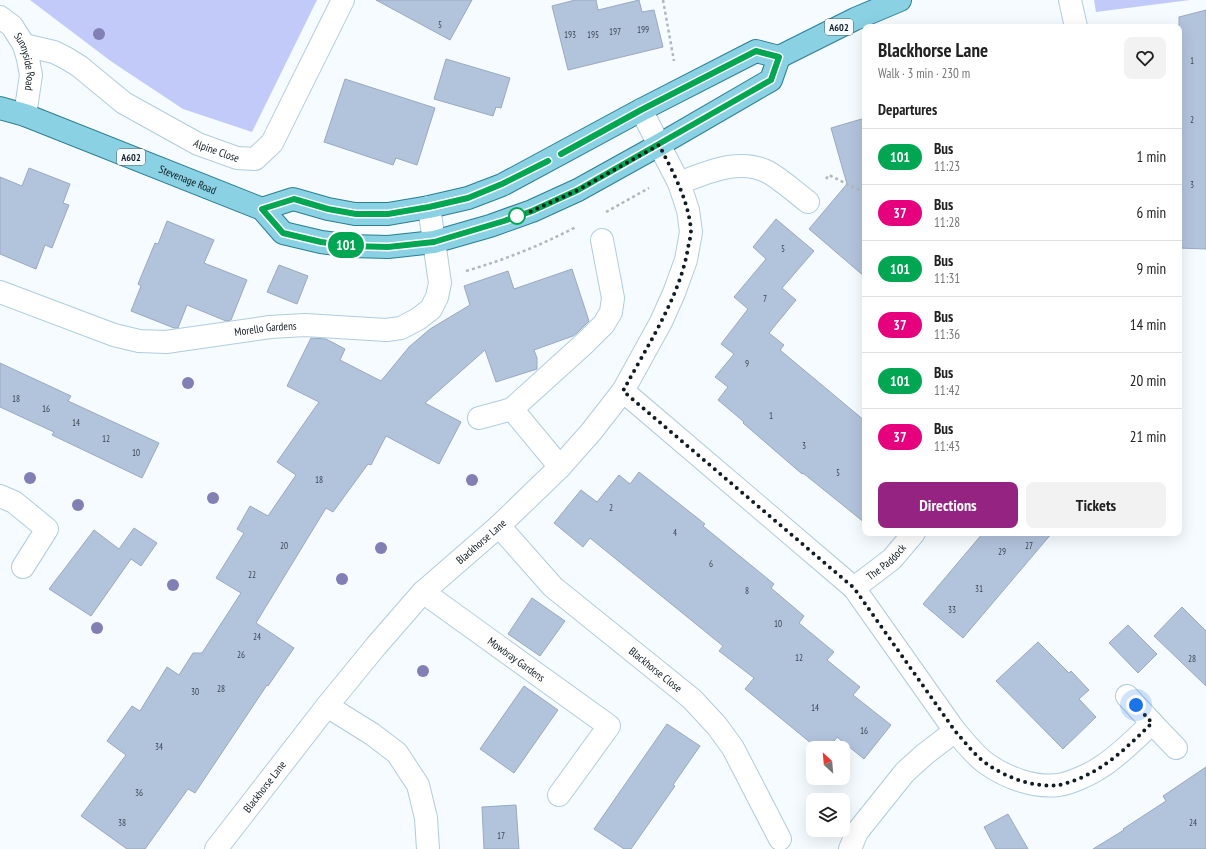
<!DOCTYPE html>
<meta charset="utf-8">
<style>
body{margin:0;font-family:"PT Sans Narrow",sans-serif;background:#f2f2f2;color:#222;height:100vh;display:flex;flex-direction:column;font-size:15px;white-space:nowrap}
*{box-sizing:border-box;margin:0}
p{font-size:13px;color:#767676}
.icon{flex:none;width:22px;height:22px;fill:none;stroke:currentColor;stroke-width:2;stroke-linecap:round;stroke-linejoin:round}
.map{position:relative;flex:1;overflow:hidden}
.drawer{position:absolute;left:862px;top:24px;width:320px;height:512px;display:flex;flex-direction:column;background:#fff;border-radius:8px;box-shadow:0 4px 16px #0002}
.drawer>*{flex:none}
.badge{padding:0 8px;border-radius:13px;font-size:14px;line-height:26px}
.needle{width:26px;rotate:334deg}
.tools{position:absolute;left:806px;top:741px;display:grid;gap:8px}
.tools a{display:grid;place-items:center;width:44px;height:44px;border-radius:8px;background:#fff;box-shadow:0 4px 16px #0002;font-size:20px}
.you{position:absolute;width:20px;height:20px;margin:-10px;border:3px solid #fff;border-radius:50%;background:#1a73e8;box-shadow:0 0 0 6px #1a73e833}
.map>.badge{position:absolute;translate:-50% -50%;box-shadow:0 0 0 2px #fff}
h2{padding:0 16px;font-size:15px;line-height:36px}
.round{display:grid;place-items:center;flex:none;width:42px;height:42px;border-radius:8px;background:#f2f2f2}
.summary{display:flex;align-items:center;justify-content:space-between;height:68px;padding:0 16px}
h1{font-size:19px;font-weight:700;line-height:30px}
.button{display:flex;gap:8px;margin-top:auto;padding:8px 16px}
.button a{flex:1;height:46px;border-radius:8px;background:#952381;color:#fff;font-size:16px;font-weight:700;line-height:46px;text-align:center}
.button a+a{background:#f2f2f2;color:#222}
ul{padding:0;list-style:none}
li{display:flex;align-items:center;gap:12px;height:56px;padding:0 16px;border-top:1px solid #e0e0e0}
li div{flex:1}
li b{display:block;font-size:15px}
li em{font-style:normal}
li .badge{min-width:44px;font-weight:700;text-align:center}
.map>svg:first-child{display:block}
.green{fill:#c2cafa}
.building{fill:#b2c3dc;stroke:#99a9c1}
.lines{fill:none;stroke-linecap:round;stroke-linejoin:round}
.minor-casing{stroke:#b1ccde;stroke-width:24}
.major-casing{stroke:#2c7e93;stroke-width:24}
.path{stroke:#b0b8bc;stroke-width:2.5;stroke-dasharray:3 3;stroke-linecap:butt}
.minor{stroke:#fff;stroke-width:22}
.major{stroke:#89d1e3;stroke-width:22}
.tree{fill:#827fb5}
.line-casing{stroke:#fff;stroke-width:9}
.line{stroke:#00a651;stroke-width:6}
.walk{stroke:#121d23;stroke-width:4;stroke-dasharray:0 7.2}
.stop-dot{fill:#fff;stroke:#00a651;stroke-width:2}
.labels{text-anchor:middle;stroke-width:4;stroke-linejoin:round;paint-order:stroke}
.number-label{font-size:9px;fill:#3a4651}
.shield{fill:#f5fbff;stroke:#566065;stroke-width:1}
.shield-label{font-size:10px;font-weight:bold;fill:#121d23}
.street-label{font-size:11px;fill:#121d23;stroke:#f5fbff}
</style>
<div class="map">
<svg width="1206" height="849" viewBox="0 0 1206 849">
<rect width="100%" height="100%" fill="#f5fbff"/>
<g class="green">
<path d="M 30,0 L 317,0 L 252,132 L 183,109 L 112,62 Z"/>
<path d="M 1094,0 L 1190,0 L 1096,12 Z"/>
</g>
<g class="building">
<path d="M 376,0 L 472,0 L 450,40 Z"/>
<path d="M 575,0 L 596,0 L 598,10 L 639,0 L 642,12 L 654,10 L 663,47 L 568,70 L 552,6 Z"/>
<path d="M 1206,10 L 1206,249 L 1179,248 L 1179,17 Z"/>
<path d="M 446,59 L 510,78 L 501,108 L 496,107 L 493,116 L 434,99 Z"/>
<path d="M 345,79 L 435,108 L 417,165 L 396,158 L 393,165 L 324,142 Z"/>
<path d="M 865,118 L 865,277 L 809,229 L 847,184 L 831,128 Z"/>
<path d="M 29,168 L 70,184 L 63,203 L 69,205 L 52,248 L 45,245 L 36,269 L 0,254 L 0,177 L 22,186 Z"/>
<path d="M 776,219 L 814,251 L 782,288 L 796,300 L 769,333 L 784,345 L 780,350 L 865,421 L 865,523 L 803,473 L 802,474 L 743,423 L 744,422 L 718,400 L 728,387 L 715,377 L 734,354 L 721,344 L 748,309 L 734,297 L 766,259 L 753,247 Z"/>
<path d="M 167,221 L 214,240 L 204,263 L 247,280 L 231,320 L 226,321 L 187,305 L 178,328 L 174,328 L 131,311 L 141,286 L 138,284 L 155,243 L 158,244 Z"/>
<path d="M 279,265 L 308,276 L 297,304 L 267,292 Z"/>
<path d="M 572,269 L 589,321 L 577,333 L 573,336 L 534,350 L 537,358 L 537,369 L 496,382 L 485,350 L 425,403 L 461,422 L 439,464 L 386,436 L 371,465 L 368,464 L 333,512 L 326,508 L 256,623 L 294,648 L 268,686 L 267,685 L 195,793 L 188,789 L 145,849 L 127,849 L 81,816 L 126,755 L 107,741 L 132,706 L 140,711 L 167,667 L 179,675 L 193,653 L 202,653 L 241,593 L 216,578 L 244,533 L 237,529 L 250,506 L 268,516 L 296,475 L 277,462 L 319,402 L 287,386 L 311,338 L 326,339 L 345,349 L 340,360 L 381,381 L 409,347 L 430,329 L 470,305 L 464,286 L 508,271 L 514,289 Z"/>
<path d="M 0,363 L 71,396 L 68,401 L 159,443 L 142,478 L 52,435 L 54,432 L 0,407 Z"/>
<path d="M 639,472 L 705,524 L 703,526 L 774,584 L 771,588 L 804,616 L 799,623 L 834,652 L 827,660 L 860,687 L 853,695 L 891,725 L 864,759 L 837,737 L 829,748 L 817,748 L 745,689 L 754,678 L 719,651 L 723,646 L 590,538 L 583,547 L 554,523 L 581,490 L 597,502 L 619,475 L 630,484 Z"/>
<path d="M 134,528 L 157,543 L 141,566 L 131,559 L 91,616 L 49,589 L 94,530 L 119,549 Z"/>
<path d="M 983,533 L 1052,533 L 963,638 L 923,604 Z"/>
<path d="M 532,598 L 565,621 L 540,656 L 508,634 Z"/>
<path d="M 1182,607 L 1206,631 L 1206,686 L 1154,636 Z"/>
<path d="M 1128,625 L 1157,654 L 1138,673 L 1109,643 Z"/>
<path d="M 1038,642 L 1069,673 L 1071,671 L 1089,690 L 1079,699 L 1096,717 L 1063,749 L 996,681 Z"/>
<path d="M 524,686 L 558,710 L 514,773 L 480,749 Z"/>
<path d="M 667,724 L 700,746 L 673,785 L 675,786 L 631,849 L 624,849 L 594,829 Z"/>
<path d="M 1206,767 L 1206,849 L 1093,849 L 1124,830 L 1123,829 L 1166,801 L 1163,796 Z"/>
<path d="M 516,805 L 519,849 L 484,849 L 482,807 Z"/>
<path d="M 1008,814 L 1028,849 L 996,849 L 984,827 Z"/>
</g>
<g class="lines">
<defs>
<g id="minor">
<path d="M 1070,0 L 1076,27"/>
<path id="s1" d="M 0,17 L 12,26 L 24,45 L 28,59 L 31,75 L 25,115"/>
<path id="s2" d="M 24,45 L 54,52 L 66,58 L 79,66 L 124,103 L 198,144 L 237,158 L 255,159 L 272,143 L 343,0"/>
<path d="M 679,183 C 706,173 739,157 768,172 C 782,180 795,192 808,202"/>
<path id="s3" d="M 0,292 L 114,335 L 139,341 L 166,342 L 270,327 L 305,325 L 386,330 L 401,328 L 418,319 L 431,309 L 437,297 L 440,283 L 429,207"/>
<path id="s4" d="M 623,391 L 854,588 L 892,559 L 914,533"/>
<path d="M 479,418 L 512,409"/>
<path d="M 560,467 L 512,409 L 586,342 L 604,324 L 611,312 L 613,298 L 602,240"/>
<path d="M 0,496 L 14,502 L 47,529 L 23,567"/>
<path id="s5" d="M 499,526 L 553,587 L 692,699 L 717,726 L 733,748 L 780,839"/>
<path d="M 854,588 L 955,731 C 965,742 974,755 987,764 C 1007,778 1034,788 1059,785 C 1071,783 1091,774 1101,767 C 1120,755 1136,738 1152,723 L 1176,748"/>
<path id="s6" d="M 423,592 L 609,726 L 559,795"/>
<path d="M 1127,696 L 1152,723"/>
<path d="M 327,706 L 372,734 L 397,753 L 418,785 L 426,818 L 428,849"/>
<path id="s7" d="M 216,849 L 327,706 L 376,646 L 423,592 L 499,526 L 560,467 L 591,432 L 623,391 L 661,322 L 674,293 L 686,260 L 691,232 L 688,210 L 679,183 L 641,110"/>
<path d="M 850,849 L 857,832 L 905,772 L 925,754 L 955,731"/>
</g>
<g id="major">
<path id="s8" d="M 0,108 L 25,115 L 262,209 L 283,233 L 321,242 L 351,246 L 388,247 L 434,242 L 490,226 L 532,211 L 578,190 L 659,145 L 771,80 L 779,57"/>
<path d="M 262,209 L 293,199 L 328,209 L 355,214 L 388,214 L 429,207 L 468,198 L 502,185 L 641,110 L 756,51 L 779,57 L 855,19 L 900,0"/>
</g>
</defs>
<use href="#minor" class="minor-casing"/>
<use href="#major" class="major-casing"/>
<g class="path">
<path d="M 663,0 L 674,61"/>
<path d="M 826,179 L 829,175 L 865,193"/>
<path d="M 606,212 L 649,188"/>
<path d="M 466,271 C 507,259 539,246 576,227"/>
</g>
<use href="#minor" class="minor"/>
<use href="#major" class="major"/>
</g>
<g class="tree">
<circle cx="99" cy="34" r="6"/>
<circle cx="188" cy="383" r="6"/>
<circle cx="30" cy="478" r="6"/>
<circle cx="472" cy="480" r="6"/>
<circle cx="213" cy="498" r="6"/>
<circle cx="78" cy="505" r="6"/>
<circle cx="381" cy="548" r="6"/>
<circle cx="342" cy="579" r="6"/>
<circle cx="173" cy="585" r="6"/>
<circle cx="97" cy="628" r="6"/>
<circle cx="423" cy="671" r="6"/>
</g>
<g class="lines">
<defs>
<path id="line" d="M 548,161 L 502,184 L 468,198 L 429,207 L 388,214 L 356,214 L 328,209 L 294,199 L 262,209 L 283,233 L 321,242 L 351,246 L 388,247 L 434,242 L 504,221 L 532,211 L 578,190 L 750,92 L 771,80 L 779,57 L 756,51 L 641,110 L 561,154"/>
</defs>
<use href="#line" class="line-casing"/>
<use href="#line" class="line"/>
<path class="walk" d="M 517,216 L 532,211 L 578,190 L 659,145 C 673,172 688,199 691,230 C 691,236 689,242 688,248 C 680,297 646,348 623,391 L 854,588 L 955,731 C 965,742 974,755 987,764 C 1007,778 1034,788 1059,785 C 1071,783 1091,774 1101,767 C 1120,755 1136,738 1152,723 L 1136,705"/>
</g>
<circle class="stop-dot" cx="517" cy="216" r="8"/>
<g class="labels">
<g class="number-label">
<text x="440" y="28">5</text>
<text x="643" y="33">199</text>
<text x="615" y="35">197</text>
<text x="570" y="38">193</text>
<text x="593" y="38">195</text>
<text x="1192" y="64">1</text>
<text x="1192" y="123">2</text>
<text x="1192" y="188">3</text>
<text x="783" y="252">5</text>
<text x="765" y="302">7</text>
<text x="747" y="367">9</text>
<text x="16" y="402">18</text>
<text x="46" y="412">16</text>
<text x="771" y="419">1</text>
<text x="76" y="426">14</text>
<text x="106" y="442">12</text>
<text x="804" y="449">3</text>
<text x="136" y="456">10</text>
<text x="838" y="476">5</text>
<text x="319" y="483">18</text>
<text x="611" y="511">2</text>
<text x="675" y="536">4</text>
<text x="284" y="549">20</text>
<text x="1029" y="549">27</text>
<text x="1002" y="555">29</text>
<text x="711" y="567">6</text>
<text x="252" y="578">22</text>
<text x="979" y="592">31</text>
<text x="747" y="594">8</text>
<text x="952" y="613">33</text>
<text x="778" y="627">10</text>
<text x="257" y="640">24</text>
<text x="241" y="658">26</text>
<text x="799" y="661">12</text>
<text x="1192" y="662">28</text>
<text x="221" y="692">28</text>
<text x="195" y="695">30</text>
<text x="815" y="711">14</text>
<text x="864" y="734">16</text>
<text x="159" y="750">34</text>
<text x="139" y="796">36</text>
<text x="122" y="826">38</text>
<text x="1193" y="826">24</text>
<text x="501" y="839">17</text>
</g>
<g class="shield">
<rect x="825" y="19" width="28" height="16" rx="3"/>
<rect x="117" y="149" width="28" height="16" rx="3"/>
</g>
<g class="shield-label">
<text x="839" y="31">A602</text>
<text x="131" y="161">A602</text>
</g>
<g class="street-label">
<text dy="4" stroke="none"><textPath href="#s1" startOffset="54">Sunnyside Road</textPath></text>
<text dy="4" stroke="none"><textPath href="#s2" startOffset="222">Alpine Close</textPath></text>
<text dy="4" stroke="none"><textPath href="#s8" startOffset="201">Stevenage Road</textPath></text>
<text dy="4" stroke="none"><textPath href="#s3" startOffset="275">Morello Gardens</textPath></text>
<text dy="4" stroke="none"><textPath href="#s7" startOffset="407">Blackhorse Lane</textPath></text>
<text dy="4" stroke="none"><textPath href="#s4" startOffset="345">The Paddock</textPath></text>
<text dy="4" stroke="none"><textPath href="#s6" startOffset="115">Mowbray Gardens</textPath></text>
<text dy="4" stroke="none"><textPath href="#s5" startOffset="213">Blackhorse Close</textPath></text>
<text dy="4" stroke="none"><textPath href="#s7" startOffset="79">Blackhorse Lane</textPath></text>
</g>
</g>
</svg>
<div class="tools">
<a><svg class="needle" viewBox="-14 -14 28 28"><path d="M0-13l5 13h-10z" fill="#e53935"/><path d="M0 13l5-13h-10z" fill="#767676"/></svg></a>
<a><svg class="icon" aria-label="layers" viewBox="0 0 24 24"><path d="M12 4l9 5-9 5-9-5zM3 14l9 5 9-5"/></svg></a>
</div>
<div class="you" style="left:1136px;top:705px"></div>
<b class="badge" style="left:346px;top:245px;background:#00a651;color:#fff">101</b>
<section class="drawer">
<div class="summary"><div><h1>Blackhorse Lane</h1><p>Walk · 3 min · 230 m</p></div><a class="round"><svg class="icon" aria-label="heart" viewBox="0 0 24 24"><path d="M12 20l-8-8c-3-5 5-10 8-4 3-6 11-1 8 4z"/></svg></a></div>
<h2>Departures</h2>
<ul>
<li><span class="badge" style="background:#00a651;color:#fff">101</span><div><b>Bus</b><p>11:23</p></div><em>1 min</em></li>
<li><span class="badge" style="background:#e6007e;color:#fff">37</span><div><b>Bus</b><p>11:28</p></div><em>6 min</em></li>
<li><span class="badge" style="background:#00a651;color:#fff">101</span><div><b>Bus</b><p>11:31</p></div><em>9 min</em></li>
<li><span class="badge" style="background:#e6007e;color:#fff">37</span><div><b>Bus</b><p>11:36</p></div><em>14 min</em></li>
<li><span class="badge" style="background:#00a651;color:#fff">101</span><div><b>Bus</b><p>11:42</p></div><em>20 min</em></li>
<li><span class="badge" style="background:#e6007e;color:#fff">37</span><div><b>Bus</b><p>11:43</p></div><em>21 min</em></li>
</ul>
<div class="button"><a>Directions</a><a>Tickets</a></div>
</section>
</div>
